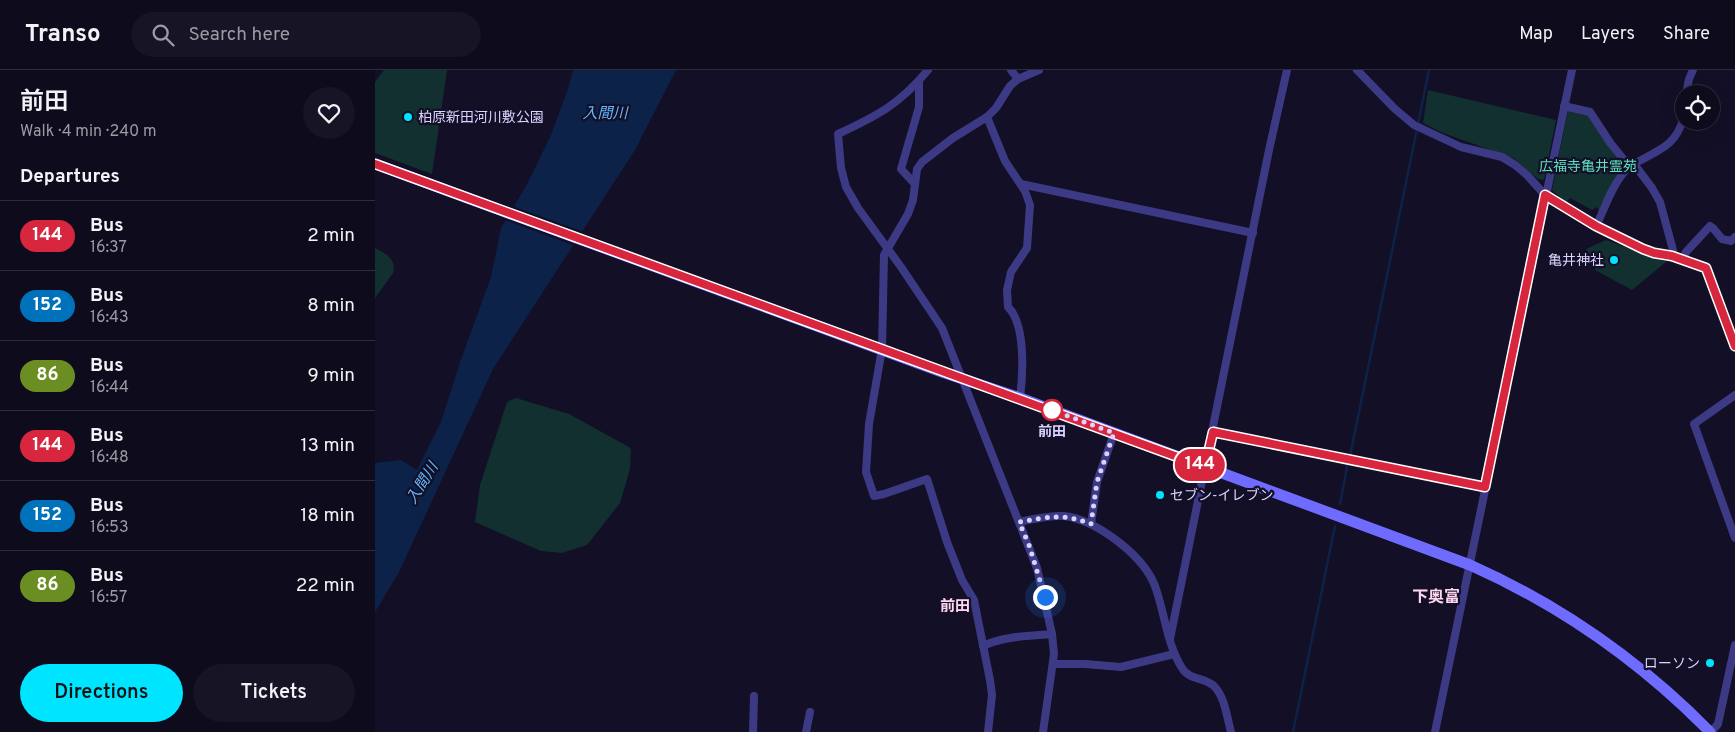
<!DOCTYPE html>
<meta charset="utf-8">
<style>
body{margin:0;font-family:Overpass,"Noto Sans JP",sans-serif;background:#171425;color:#f1f3f6;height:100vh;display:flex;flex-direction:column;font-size:19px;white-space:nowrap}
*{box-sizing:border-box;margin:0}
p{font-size:16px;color:#9b9ba3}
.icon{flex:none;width:28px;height:28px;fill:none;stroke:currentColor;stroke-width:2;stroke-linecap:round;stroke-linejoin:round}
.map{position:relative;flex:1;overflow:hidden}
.sheet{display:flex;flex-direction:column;background:#0e0b1c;width:375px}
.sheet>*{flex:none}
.badge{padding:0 10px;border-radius:16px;font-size:18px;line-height:32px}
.tools{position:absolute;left:1300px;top:15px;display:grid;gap:10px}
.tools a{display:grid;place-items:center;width:45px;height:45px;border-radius:50%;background:#0e0b1c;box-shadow:0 5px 20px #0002,0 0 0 1px #2e2b3b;font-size:25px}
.you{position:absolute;width:25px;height:25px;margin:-12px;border:4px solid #fff;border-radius:50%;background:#1a73e8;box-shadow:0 0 0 8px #1a73e833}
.map>.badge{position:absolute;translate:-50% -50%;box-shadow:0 0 0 2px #fff}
h2{padding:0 20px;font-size:19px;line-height:45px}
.round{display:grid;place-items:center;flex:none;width:52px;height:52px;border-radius:26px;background:#171425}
.overview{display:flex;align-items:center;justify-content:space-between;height:85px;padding:0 20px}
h1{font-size:24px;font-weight:600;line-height:38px}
.cta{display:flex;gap:10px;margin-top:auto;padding:10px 20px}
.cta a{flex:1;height:58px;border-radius:30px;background:#00e5ff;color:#111;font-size:20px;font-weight:600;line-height:58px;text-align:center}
.cta a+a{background:#171425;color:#f1f3f6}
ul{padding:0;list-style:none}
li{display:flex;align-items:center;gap:15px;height:70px;padding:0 20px;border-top:1px solid #2e2b3b}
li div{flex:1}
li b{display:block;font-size:19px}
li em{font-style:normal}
li .badge{min-width:55px;font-weight:700;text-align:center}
header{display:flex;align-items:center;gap:30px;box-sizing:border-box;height:70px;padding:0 25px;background:#0e0b1c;border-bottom:1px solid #2e2b3b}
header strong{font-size:24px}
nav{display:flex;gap:28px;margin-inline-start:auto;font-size:18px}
.search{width:350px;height:45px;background:#171425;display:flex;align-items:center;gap:12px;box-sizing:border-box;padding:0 18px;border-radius:28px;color:#9b9ba3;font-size:19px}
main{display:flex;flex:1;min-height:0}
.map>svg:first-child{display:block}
.green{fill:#12302f}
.water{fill:#0c2248}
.pier{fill:#130f26}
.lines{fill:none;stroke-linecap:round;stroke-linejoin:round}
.stream{stroke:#0c2248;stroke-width:2.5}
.street{stroke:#3d3a85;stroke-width:8}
.secondary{stroke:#6f6bff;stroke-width:11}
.line-casing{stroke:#fff;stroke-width:11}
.line{stroke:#d7263d;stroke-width:8}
.walk{stroke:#d9d4ff;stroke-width:5;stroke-dasharray:0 9}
.poi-dot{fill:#00e5ff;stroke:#130f26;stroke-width:2}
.stop-dot{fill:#fff;stroke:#d7263d;stroke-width:2.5}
.labels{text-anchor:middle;stroke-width:4.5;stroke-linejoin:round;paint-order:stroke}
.poi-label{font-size:14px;fill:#d9d4ff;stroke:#130f26;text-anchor:start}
.park-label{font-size:14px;fill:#5fe0c0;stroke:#130f26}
.stop-label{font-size:14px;font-weight:bold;fill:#d9d4ff;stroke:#130f26}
.water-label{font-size:15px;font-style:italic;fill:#62b6ff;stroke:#130f26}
.neighbourhood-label{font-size:15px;font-weight:bold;fill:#ffd6f0;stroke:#130f26}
.quarter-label{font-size:16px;font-weight:bold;fill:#ffd6f0;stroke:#130f26}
</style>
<header>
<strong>Transo</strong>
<div class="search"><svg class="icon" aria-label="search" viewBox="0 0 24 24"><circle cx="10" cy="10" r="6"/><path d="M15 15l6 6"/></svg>Search here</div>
<nav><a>Map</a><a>Layers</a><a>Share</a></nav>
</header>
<main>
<section class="sheet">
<div class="overview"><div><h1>前田</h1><p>Walk · 4 min · 240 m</p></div><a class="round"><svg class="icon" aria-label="heart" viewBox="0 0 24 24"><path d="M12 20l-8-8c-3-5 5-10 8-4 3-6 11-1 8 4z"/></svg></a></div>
<h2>Departures</h2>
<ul>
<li><span class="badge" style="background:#d7263d;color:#fff">144</span><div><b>Bus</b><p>16:37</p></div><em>2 min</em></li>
<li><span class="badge" style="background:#0072bc;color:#fff">152</span><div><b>Bus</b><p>16:43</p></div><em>8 min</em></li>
<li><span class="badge" style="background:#6b8e23;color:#fff">86</span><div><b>Bus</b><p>16:44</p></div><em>9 min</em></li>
<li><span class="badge" style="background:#d7263d;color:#fff">144</span><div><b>Bus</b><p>16:48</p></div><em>13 min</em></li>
<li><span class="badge" style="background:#0072bc;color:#fff">152</span><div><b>Bus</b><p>16:53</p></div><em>18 min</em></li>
<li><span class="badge" style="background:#6b8e23;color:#fff">86</span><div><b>Bus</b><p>16:57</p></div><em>22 min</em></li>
</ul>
<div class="cta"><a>Directions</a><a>Tickets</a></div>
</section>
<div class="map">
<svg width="1360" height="662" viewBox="0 0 1360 662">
<rect width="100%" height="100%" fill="#130f26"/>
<g class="green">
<path d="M 9,0 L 72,0 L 57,104 L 0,83 L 0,12 Z"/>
<path d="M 1053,20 L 1181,50 L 1169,110 L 1163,109 L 1138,88 L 1068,63 L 1048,53 Z"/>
<path d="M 1193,40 L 1212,42 L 1252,96 L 1233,126 L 1230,127 L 1231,131 L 1226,143 L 1223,141 L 1224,140 L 1222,137 L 1217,140 L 1195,128 L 1191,133 L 1177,120 Z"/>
<path d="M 1231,170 L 1291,192 L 1257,220 L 1220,200 L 1221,193 L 1211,179 Z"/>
<path d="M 0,178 C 11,184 22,189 18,203 L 0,228 Z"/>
<path d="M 141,328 L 194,344 L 254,377 L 256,380 L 255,399 L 245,433 L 212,475 L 187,483 L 166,481 L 100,452 L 105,415 L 132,332 Z"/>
</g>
<path class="water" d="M 198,0 L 301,0 L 260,80 L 118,299 L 24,502 L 0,542 L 0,393 L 26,390 L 42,400 L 66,352 L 84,295 L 116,207 L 126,158 L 151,116 L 176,65 L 193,19 Z"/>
<path class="pier" d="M 137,136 L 209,162 L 200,176 L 128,149 Z"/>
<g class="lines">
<g class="stream">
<path d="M 1043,54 L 1054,0"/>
<path d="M 975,386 L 1042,59"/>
<path d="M 965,434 L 973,392"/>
<path d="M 918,662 L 960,456"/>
</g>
<g class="street">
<path d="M 553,0 C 525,34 502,46 463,64 L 466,98 L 471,117 L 483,138 L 526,197 L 567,258 L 662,498 L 677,564 L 679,584 L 668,662"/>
<path d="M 636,0 L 643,9"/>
<path d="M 982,0 L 1020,39 L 1039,55 L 1086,77 L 1127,87 L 1140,95 L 1152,105 L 1170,125 L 1189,137 L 1221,156 L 1268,179 L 1279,183 L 1297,186 L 1331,198 L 1360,277"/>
<path d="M 1311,24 L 1314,9 L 1318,0"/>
<path d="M 1189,36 L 1215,42 L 1236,74 L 1255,97"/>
<path d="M 612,47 L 630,91 L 650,121 L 655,135 L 652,178 L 636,202 L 632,220 L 633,237 C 651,254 648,305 645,328"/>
<path d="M 1259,94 L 1277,118 L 1285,132 L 1298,180 L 1297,186"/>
<path d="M 540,114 L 526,99 L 544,37 L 544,11"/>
<path d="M 646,114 L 878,163"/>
<path d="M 1221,156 C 1231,136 1237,114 1253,98 C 1258,94 1264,91 1270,88 C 1291,77 1302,71 1309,47"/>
<path d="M 1308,189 L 1311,182 L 1335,156 L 1338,158 L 1347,169 L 1356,171 L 1360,167"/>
<path d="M 1360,325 L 1319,354 L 1360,468"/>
<path d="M 838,362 L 1110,417"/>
<path d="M 644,452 C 659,449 674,445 689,446 C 722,450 771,487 781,519 C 790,545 792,574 807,598 C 814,610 829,607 839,616 C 850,627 852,648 856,662"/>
<path d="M 716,454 L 722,412 L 739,363"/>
<path d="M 795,569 L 894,80 L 912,0"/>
<path d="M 608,576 C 628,566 655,566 677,564"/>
<path d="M 678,594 L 710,594 L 746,597 L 799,584"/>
<path d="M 378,662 L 379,626"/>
<path d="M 431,662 L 435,642"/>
<path d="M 613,662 L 617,625 L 615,610 L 599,530 L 587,510 L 572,472 L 552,409 L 509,424 L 499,426 L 491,402 L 494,354 L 507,279 L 509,185 L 533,144 L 538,130 L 542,99 L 547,92 L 578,68 L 612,47 L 621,38 L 635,16 L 643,9 L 664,0"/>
<path d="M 1060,662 L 1197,0"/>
<path d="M 1336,662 L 1343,654 L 1360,575"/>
</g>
<path class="secondary" d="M 0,94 L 567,302 L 645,328 L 1095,495 C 1187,536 1265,591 1335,662"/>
</g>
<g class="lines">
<defs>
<path id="line" d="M 0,94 L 830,397 L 838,362 L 1110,417 L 1170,125 L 1221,156 L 1268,179 L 1279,183 L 1297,186 L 1331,198 L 1360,276"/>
</defs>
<use href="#line" class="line-casing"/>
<use href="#line" class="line"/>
<path class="walk" d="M 670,527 L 654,475 L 644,452 C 673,447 688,443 716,454 L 722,412 L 739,363 L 677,340"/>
</g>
<g class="poi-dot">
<circle cx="33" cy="47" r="5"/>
<circle cx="1239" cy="190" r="5"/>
<circle cx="785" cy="425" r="5"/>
<circle cx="1335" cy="593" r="5"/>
</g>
<circle class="stop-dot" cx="677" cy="340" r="10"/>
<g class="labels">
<g class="poi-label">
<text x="43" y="52">柏原新田河川敷公園</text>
<text x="1229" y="195" text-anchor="end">亀井神社</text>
<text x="795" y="430">セブン-イレブン</text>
<text x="1325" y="598" text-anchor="end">ローソン</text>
</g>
<g class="park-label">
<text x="1213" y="101">広福寺亀井霊苑</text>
</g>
<g class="stop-label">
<text x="677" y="366">前田</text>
</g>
<g class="water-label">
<text x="230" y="48">入間川</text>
<text transform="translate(47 413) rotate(-58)" y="5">入間川</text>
</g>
<g class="neighbourhood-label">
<text x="580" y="541">前田</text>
</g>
<g class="quarter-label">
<text x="1061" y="532">下奥富</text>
</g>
</g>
</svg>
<div class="tools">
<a><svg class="icon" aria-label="locate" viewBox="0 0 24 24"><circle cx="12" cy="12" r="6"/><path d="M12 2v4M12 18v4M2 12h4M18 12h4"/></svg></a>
</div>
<div class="you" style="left:670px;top:527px"></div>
<b class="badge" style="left:825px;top:395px;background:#d7263d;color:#fff">144</b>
</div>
</main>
